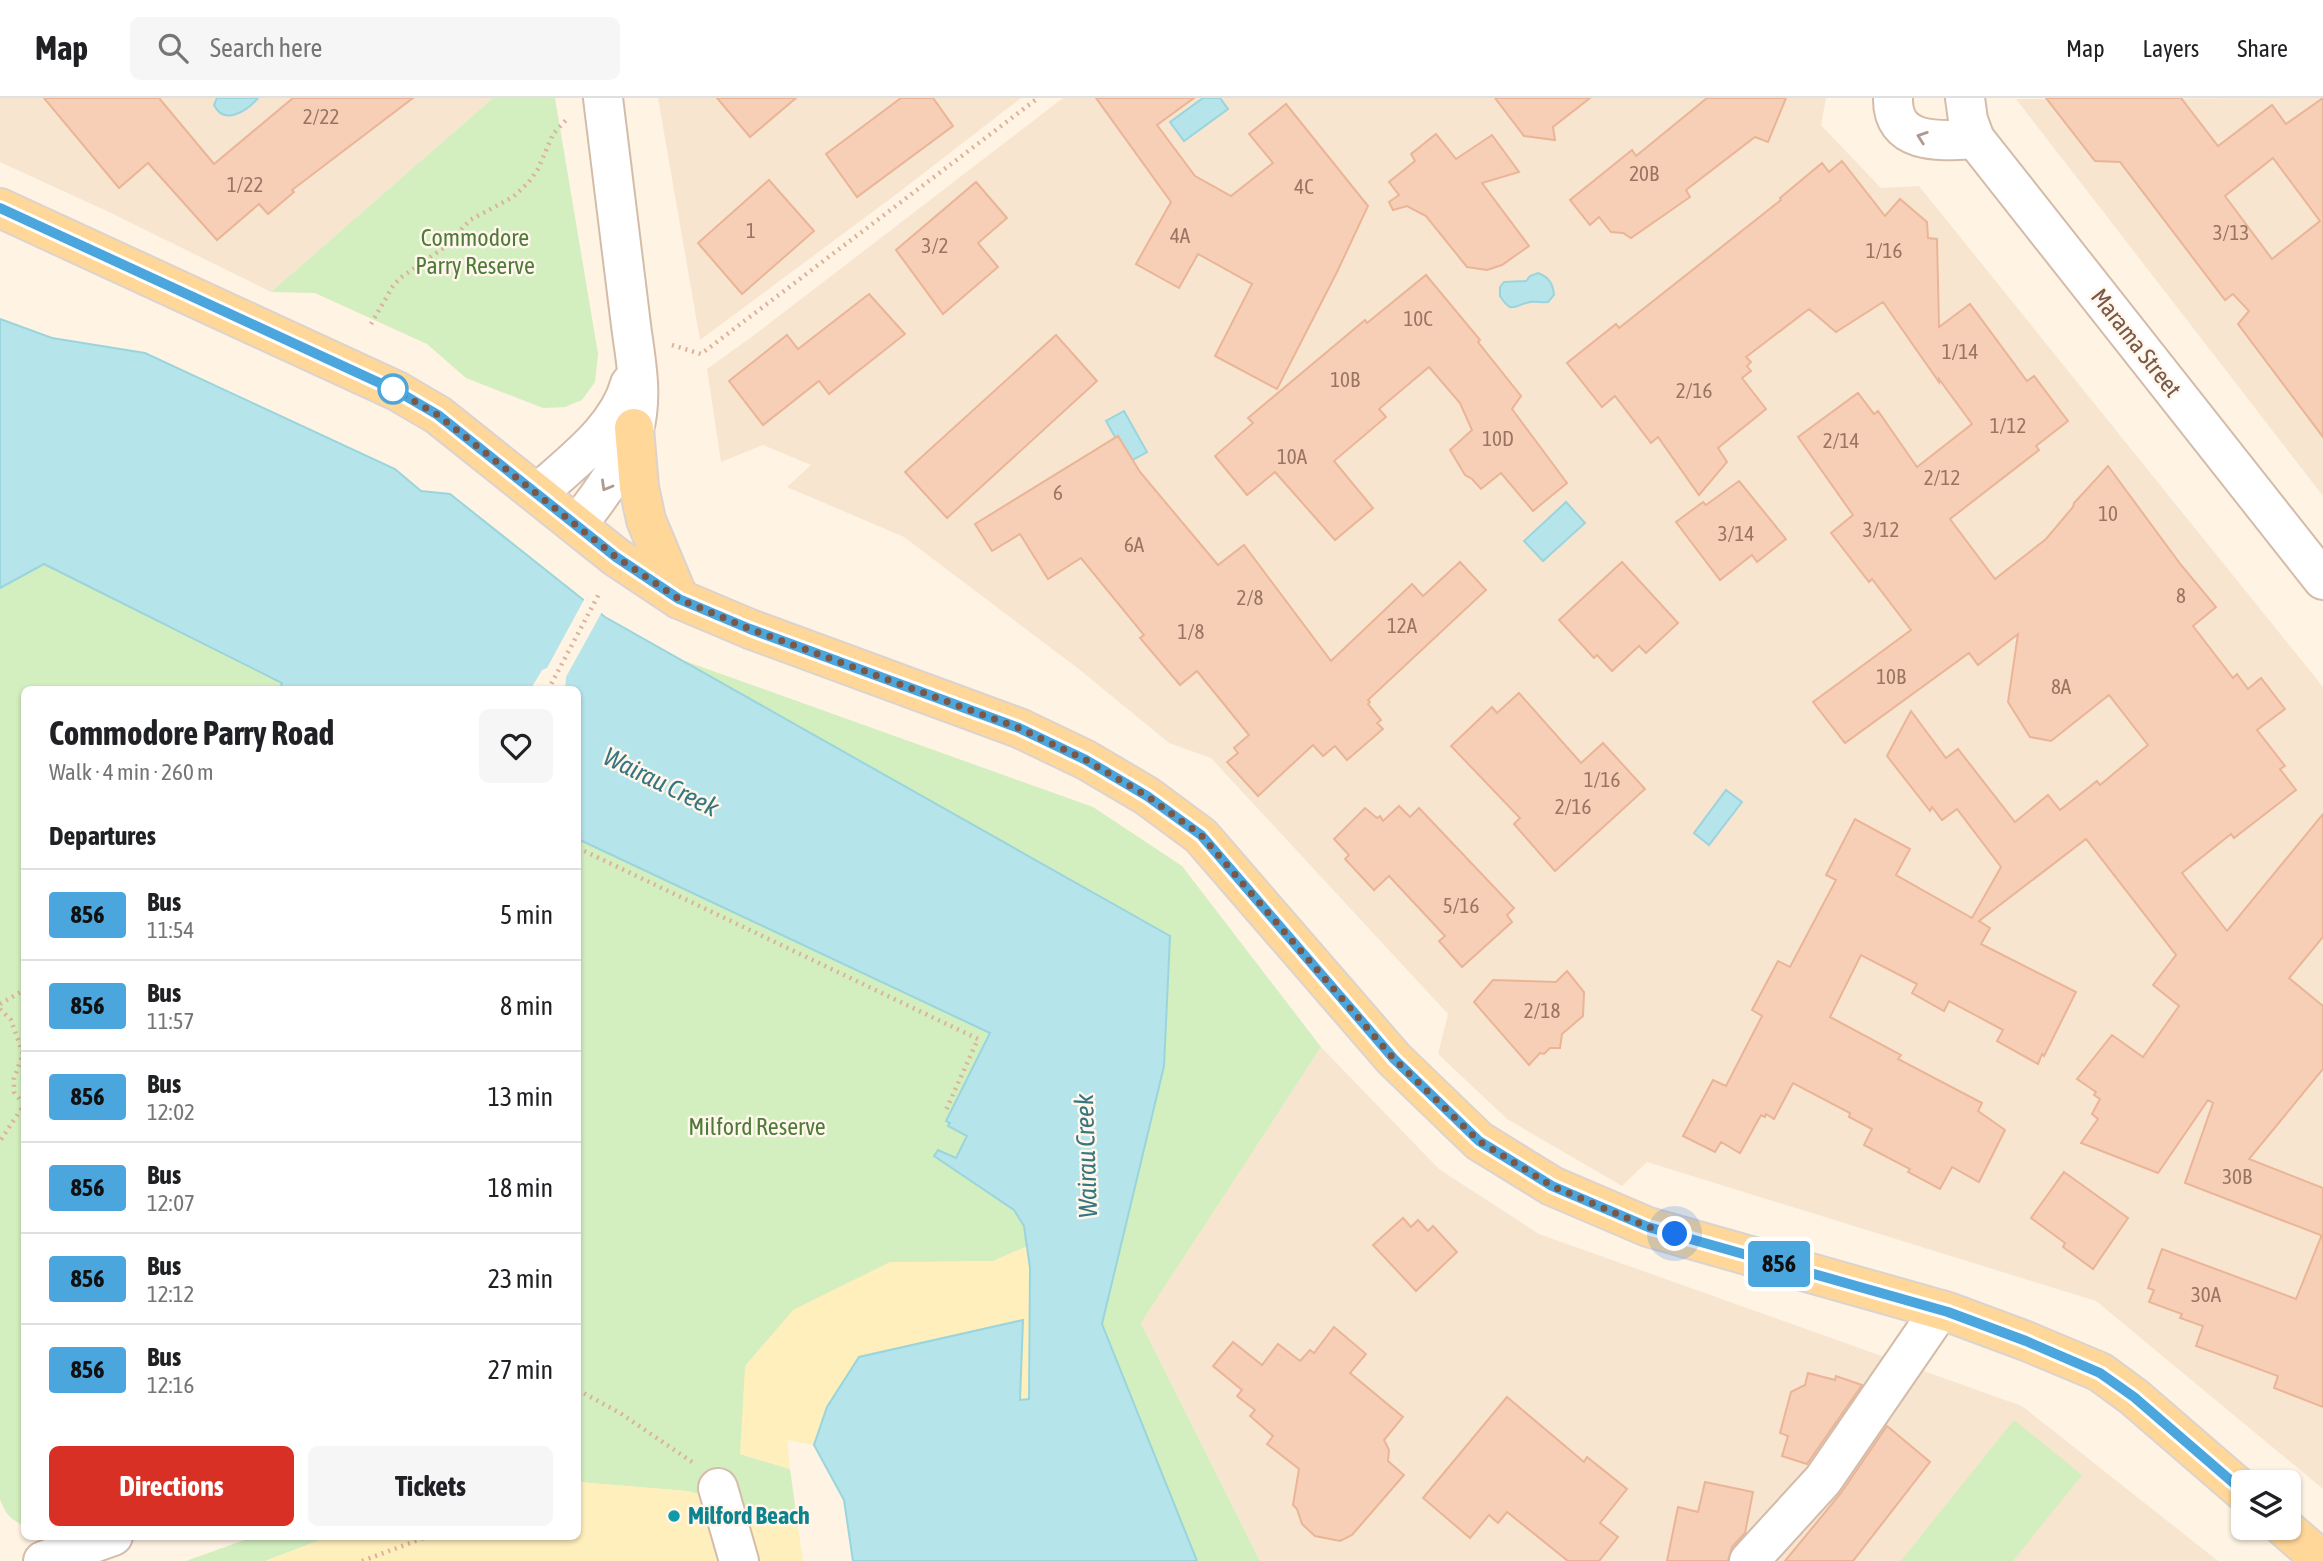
<!DOCTYPE html>
<meta charset="utf-8">
<style>
body{margin:0;font-family:"Asap Condensed",sans-serif;background:#f6f6f6;color:#202124;height:100vh;display:flex;flex-direction:column;font-size:26px;white-space:nowrap}
*{box-sizing:border-box;margin:0}
p{font-size:23px;color:#757577}
.icon{flex:none;width:38px;height:38px;fill:none;stroke:currentColor;stroke-width:2;stroke-linecap:round;stroke-linejoin:round}
.map{position:relative;flex:1;overflow:hidden}
.sheet{position:absolute;left:21px;top:588px;width:560px;height:854px;display:flex;flex-direction:column;background:#fff;border-radius:10px;box-shadow:0 2px 5px #0004}
.sheet>*{flex:none}
.badge{padding:0 14px;border-radius:5px;font-size:24px;line-height:46px}
.tools{position:absolute;left:2231px;top:1372px;display:grid;gap:14px}
.tools a{display:grid;place-items:center;width:70px;height:70px;border-radius:10px;background:#fff;box-shadow:0 2px 5px #0004;font-size:35px}
.you{position:absolute;width:35px;height:35px;margin:-18px;border:5px solid #fff;border-radius:50%;background:#1a73e8;box-shadow:0 0 0 10px #1a73e833}
.map>.badge{position:absolute;translate:-50% -50%;box-shadow:0 0 0 4px #fff}
h2{padding:0 28px;font-size:26px;line-height:63px}
.round{display:grid;place-items:center;flex:none;width:74px;height:74px;border-radius:10px;background:#f6f6f6}
.overview{display:flex;align-items:center;justify-content:space-between;height:119px;padding:0 28px}
h1{font-size:33px;font-weight:700;line-height:52px}
.button{display:flex;gap:14px;margin-top:auto;padding:14px 28px}
.button a{flex:1;height:80px;border-radius:10px;background:#d93025;color:#fff;font-size:28px;font-weight:700;line-height:80px;text-align:center}
.button a+a{background:#f6f6f6;color:#202124}
ul{padding:0;list-style:none}
li{display:flex;align-items:center;gap:21px;height:91px;padding:0 28px;border-top:2px solid #e0e0e0}
li div{flex:1}
li b{display:block;font-size:26px}
li em{font-style:normal}
li .badge{min-width:77px;font-weight:700;text-align:center}
header{display:flex;align-items:center;gap:42px;box-sizing:border-box;height:98px;padding:0 35px;background:#fff;border-bottom:2px solid #e0e0e0}
header strong{font-size:33px}
nav{display:flex;gap:38px;margin-inline-start:auto;font-size:24px}
.search{width:490px;height:63px;background:#f6f6f6;display:flex;align-items:center;gap:18px;box-sizing:border-box;padding:0 24px;border-radius:10px;color:#757577;font-size:26px}
.map>svg:first-child{display:block}
.residential{fill:#f7e5d0}
.green{fill:#d3eebf}
.sand{fill:#ffefbc}
.water{fill:#b5e4ea;stroke:#9ad5dd;stroke-width:2}
.pier{fill:#fff3e3}
.building{fill:#f7cfb7;stroke:#ebb496;stroke-width:2;fill-rule:evenodd}
.lines{fill:none;stroke-linecap:round;stroke-linejoin:round}
.minor-casing{stroke:#d4bcaa;stroke-width:42}
.major-casing{stroke:#dcd3cf;stroke-width:42}
.path{stroke:#dcb29a;stroke-width:4.5;stroke-dasharray:2 5;stroke-linecap:butt}
.minor{stroke:#fff;stroke-width:38}
.major{stroke:#ffd799;stroke-width:38}
.oneway{stroke:#af9a90}
.line-casing{stroke:#fff;stroke-width:16}
.line{stroke:#4ba6dd;stroke-width:10}
.walk{stroke:#7a5746;stroke-width:7;stroke-dasharray:0 12.6}
.stop-dot{fill:#fff;stroke:#4ba6dd;stroke-width:3.5}
.culture-dot{fill:#0f9aa8;stroke:#fff7eb;stroke-width:2.5}
.labels{text-anchor:middle;stroke-width:5;stroke-linejoin:round;paint-order:stroke}
.number-label{font-size:21px;fill:#997562}
.park-label{font-size:24px;fill:#4e7a3a;stroke:#fff7eb}
.street-label{font-size:24px;fill:#7a5746;stroke:#fff7eb}
.culture-label{font-size:24px;font-weight:bold;fill:#0d838f;stroke:#fff7eb;text-anchor:start}
.water-label{font-size:26px;font-style:italic;fill:#377681;stroke:#fff7eb}
</style>
<header>
<strong>Map</strong>
<div class="search"><svg class="icon" aria-label="search" viewBox="0 0 24 24"><circle cx="10" cy="10" r="6"/><path d="M15 15l6 6"/></svg>Search here</div>
<nav><a>Map</a><a>Layers</a><a>Share</a></nav>
</header>
<div class="map">
<svg width="2323" height="1463" viewBox="0 0 2323 1463">
<rect width="100%" height="100%" fill="#fff3e3"/>
<g class="residential">
<path d="M 0,0 L 493,0 L 271,194 L 111,115 L 0,64 Z"/>
<path d="M 658,0 L 1021,0 L 898,95 L 700,242 Z"/>
<path d="M 1063,0 L 1826,0 L 1821,27 L 1881,90 L 1919,88 L 2323,589 L 2323,1391 L 2096,1203 L 1647,1064 L 1622,1088 L 1507,1021 L 1438,956 L 1448,916 L 1211,660 L 1169,645 L 1080,572 L 904,439 L 787,389 L 811,367 L 763,347 L 721,364 L 707,271 L 753,238 Z"/>
<path d="M 2323,0 L 2323,398 L 2016,1 Z"/>
<path d="M 1321,949 L 1439,1071 L 1539,1136 L 2022,1308 L 2218,1463 L 1260,1463 L 1141,1225 Z"/>
</g>
<g class="green">
<path d="M 493,0 L 555,0 L 598,256 L 595,284 L 582,302 L 565,309 L 543,310 L 466,280 L 427,246 L 315,195 L 271,194 Z"/>
<path d="M 43,465 L 282,585 L 280,592 L 24,592 L 24,1428 C 11,1421 5,1416 0,1401 L 0,490 Z"/>
<path d="M 682,562 L 1093,709 L 1182,768 L 1321,949 L 1141,1225 L 1260,1463 L 1197,1463 L 1102,1226 L 1164,968 Z"/>
<path d="M 578,741 L 990,935 L 946,1023 L 950,1025 L 949,1028 L 968,1038 L 956,1060 L 938,1053 L 934,1058 L 1014,1112 L 1024,1128 L 1028,1148 L 993,1163 L 890,1165 L 740,1356 L 790,1371 L 798,1429 L 744,1407 L 687,1393 L 578,1384 Z"/>
<path d="M 2014,1322 L 2082,1377 L 2013,1463 L 1901,1463 Z"/>
<path d="M 253,1439 L 253,1438 L 328,1439 L 265,1463 L 186,1463 Z"/>
</g>
<g class="sand">
<path d="M 1028,1148 L 1030,1170 L 1029,1302 L 1020,1303 L 1023,1222 L 827,1309 L 814,1347 L 787,1342 L 790,1371 L 740,1356 L 745,1268 L 793,1212 L 890,1164 L 993,1163 Z"/>
<path d="M 578,1384 L 687,1393 L 744,1407 L 798,1429 L 803,1463 L 266,1463 L 328,1439 L 578,1438 Z"/>
</g>
<g class="water">
<path d="M 217,0 L 258,0 C 247,13 224,28 214,7 Z"/>
<path d="M 1203,0 L 1220,0 L 1228,11 L 1184,43 L 1170,24 Z"/>
<path d="M 1538,175 C 1549,179 1553,186 1554,197 L 1548,204 C 1543,205 1536,203 1530,204 C 1514,207 1512,217 1500,198 L 1500,189 L 1504,184 L 1526,183 L 1530,178 Z"/>
<path d="M 0,221 L 52,240 L 145,255 L 395,371 L 421,393 L 450,396 L 605,519 L 1170,838 L 1164,968 L 1102,1226 L 1197,1463 L 853,1463 L 844,1402 L 814,1347 L 827,1309 L 859,1259 L 1023,1222 L 1020,1302 L 1029,1301 L 1030,1170 L 1024,1128 L 1014,1112 L 934,1058 L 938,1052 L 956,1060 L 967,1038 L 948,1028 L 950,1025 L 946,1023 L 990,935 L 578,741 L 578,592 L 280,591 L 282,585 L 44,466 L 0,490 Z"/>
<path d="M 1124,313 L 1147,354 L 1129,364 L 1106,323 Z"/>
<path d="M 1566,404 L 1585,425 L 1543,463 L 1524,443 Z"/>
<path d="M 1726,692 L 1742,704 L 1709,747 L 1694,735 Z"/>
</g>
<path class="pier" d="M 586,498 L 603,512 L 566,579 L 565,591 L 535,591 L 532,589 L 542,572 L 547,570 Z"/>
<g class="building">
<path d="M 44,0 L 159,0 L 214,66 L 293,0 L 413,0 L 292,92 L 294,94 L 268,116 L 259,106 L 217,142 L 148,65 L 119,90 Z"/>
<path d="M 717,0 L 796,0 L 750,39 Z"/>
<path d="M 901,0 L 933,0 L 953,28 L 857,99 L 826,56 Z"/>
<path d="M 1096,0 L 1194,0 L 1157,27 L 1195,78 L 1231,98 L 1273,65 L 1249,36 L 1286,6 L 1368,108 L 1337,174 L 1277,291 L 1215,258 L 1252,186 L 1198,156 L 1179,190 L 1136,166 L 1171,104 Z"/>
<path d="M 1495,0 L 1590,0 L 1553,29 L 1555,42 L 1524,38 Z"/>
<path d="M 1707,0 L 1786,0 L 1768,44 L 1755,39 L 1686,92 L 1690,99 L 1631,140 L 1623,135 L 1611,134 L 1599,119 L 1590,127 L 1570,102 L 1632,52 L 1636,58 Z"/>
<path d="M 2046,0 L 2181,0 L 2218,48 L 2272,7 L 2286,26 L 2323,0 L 2323,339 L 2238,226 L 2249,213 L 2233,196 L 2225,202 L 2120,64 L 2095,63 ZM 2273,60 L 2320,123 L 2272,161 L 2225,98 Z"/>
<path d="M 1436,36 L 1456,61 L 1492,37 L 1519,74 L 1482,85 L 1529,148 L 1502,167 L 1487,172 L 1467,169 L 1426,118 L 1407,108 L 1393,112 L 1389,104 L 1399,97 L 1389,84 L 1415,63 L 1411,56 Z"/>
<path d="M 1842,63 L 1885,118 L 1900,101 L 1927,124 L 1928,140 L 1937,141 L 1939,229 L 1970,206 L 2027,283 L 2034,278 L 2068,323 L 2036,348 L 2039,352 L 1950,421 L 1995,481 L 2046,441 L 2073,409 L 2074,405 L 2108,368 L 2181,467 L 2216,509 L 2193,528 L 2233,580 L 2237,576 L 2248,591 L 2261,580 L 2285,611 L 2257,632 L 2285,668 L 2280,671 L 2296,692 L 2234,740 L 2231,736 L 2182,775 L 2227,833 L 2323,716 L 2323,839 L 2289,880 L 2323,908 L 2323,971 L 2249,1061 L 2323,1090 L 2323,1138 L 2185,1085 L 2213,1005 L 2208,1002 L 2158,1075 L 2081,1045 L 2098,1021 L 2092,1016 L 2100,1001 L 2094,997 L 2096,994 L 2077,981 L 2112,937 L 2143,959 L 2179,908 L 2153,887 L 2176,857 L 2086,741 L 1979,823 L 1990,830 L 1981,846 L 2076,894 L 2044,958 L 2042,956 L 2038,966 L 1997,943 L 2003,932 L 1949,903 L 1944,913 L 1912,895 L 1917,886 L 1861,857 L 1830,919 L 1901,957 L 1898,961 L 1982,1005 L 1978,1013 L 2005,1032 L 1979,1084 L 1952,1069 L 1940,1091 L 1908,1074 L 1910,1071 L 1864,1047 L 1872,1031 L 1849,1019 L 1850,1015 L 1793,985 L 1774,1021 L 1766,1016 L 1765,1019 L 1761,1017 L 1740,1055 L 1721,1044 L 1715,1054 L 1683,1038 L 1713,982 L 1726,988 L 1762,918 L 1752,912 L 1778,863 L 1790,869 L 1836,782 L 1826,777 L 1855,721 L 1910,751 L 1896,777 L 1972,820 L 2001,769 L 1957,711 L 1942,722 L 1932,709 L 1930,713 L 1887,658 L 1911,613 L 1946,660 L 1958,651 L 2015,724 L 2048,697 L 2060,712 L 2097,683 L 2100,687 L 2148,647 L 2109,597 L 2051,643 L 2030,639 L 2008,604 L 2018,536 L 1978,567 L 1969,555 L 1845,645 L 1813,604 L 1911,532 L 1872,481 L 1869,484 L 1831,435 L 1853,417 L 1798,339 L 1858,295 L 1874,316 L 1878,313 L 1917,369 L 1972,326 L 1939,281 L 1939,284 L 1883,204 L 1836,234 L 1809,211 L 1746,259 L 1751,264 L 1747,268 L 1751,273 L 1742,280 L 1766,311 L 1718,350 L 1727,364 L 1699,397 L 1658,339 L 1651,345 L 1615,298 L 1602,309 L 1567,265 L 1616,226 L 1619,230 L 1781,102 L 1780,100 L 1822,65 L 1829,74 Z"/>
<path d="M 769,82 L 814,133 L 742,196 L 698,145 Z"/>
<path d="M 976,84 L 1007,120 L 978,145 L 998,169 L 943,216 L 896,152 Z"/>
<path d="M 1426,177 L 1480,242 L 1478,244 L 1521,298 L 1512,311 L 1567,385 L 1533,413 L 1501,375 L 1481,391 L 1472,381 L 1465,377 L 1450,352 L 1472,332 L 1460,305 L 1429,269 L 1379,311 L 1386,319 L 1334,363 L 1373,410 L 1335,442 L 1275,374 L 1247,397 L 1215,358 L 1253,325 L 1248,320 L 1365,222 L 1367,225 Z"/>
<path d="M 869,196 L 905,236 L 829,296 L 819,283 L 763,327 L 729,283 L 787,237 L 798,251 Z"/>
<path d="M 1056,237 L 1097,283 L 947,420 L 905,374 Z"/>
<path d="M 1118,338 L 1140,374 L 1218,467 L 1244,447 L 1331,563 L 1412,486 L 1423,498 L 1460,464 L 1486,492 L 1368,602 L 1370,604 L 1368,606 L 1381,622 L 1377,625 L 1383,631 L 1347,662 L 1335,648 L 1323,658 L 1313,647 L 1258,698 L 1227,664 L 1238,655 L 1234,650 L 1249,637 L 1197,573 L 1180,587 L 1140,540 L 1144,537 L 1081,460 L 1048,481 L 1020,436 L 992,453 L 975,426 Z"/>
<path d="M 1739,383 L 1786,441 L 1757,464 L 1752,457 L 1720,482 L 1676,424 L 1703,404 L 1706,407 Z"/>
<path d="M 1622,464 L 1678,525 L 1646,555 L 1639,548 L 1612,573 L 1597,557 L 1594,560 L 1559,522 Z"/>
<path d="M 1519,595 L 1581,665 L 1603,645 L 1645,691 L 1555,773 L 1514,726 L 1520,720 L 1451,648 L 1492,609 L 1497,615 Z"/>
<path d="M 1399,708 L 1410,719 L 1419,710 L 1514,810 L 1507,817 L 1512,824 L 1462,869 L 1439,843 L 1445,838 L 1389,778 L 1374,792 L 1345,761 L 1349,757 L 1334,741 L 1365,710 L 1377,720 L 1380,718 L 1383,723 Z"/>
<path d="M 1567,873 L 1584,894 L 1583,918 L 1562,936 L 1560,950 L 1550,950 L 1544,956 L 1540,955 L 1529,967 L 1474,904 L 1493,882 L 1556,884 Z"/>
<path d="M 2064,1074 L 2128,1120 L 2093,1171 L 2063,1149 L 2065,1145 L 2031,1120 Z"/>
<path d="M 1403,1120 L 1411,1129 L 1418,1122 L 1428,1133 L 1433,1128 L 1457,1154 L 1416,1193 L 1373,1147 Z"/>
<path d="M 2321,1139 L 2323,1139 L 2323,1309 L 2274,1290 L 2278,1278 L 2196,1248 L 2203,1228 L 2180,1220 L 2182,1216 L 2149,1204 L 2154,1192 L 2148,1190 L 2162,1151 L 2296,1201 Z"/>
<path d="M 1334,1229 L 1366,1256 L 1350,1275 L 1403,1319 L 1384,1342 L 1389,1352 L 1388,1363 L 1404,1377 L 1352,1437 L 1340,1443 L 1315,1438 L 1302,1426 L 1297,1411 L 1293,1407 L 1299,1371 L 1267,1346 L 1273,1338 L 1250,1318 L 1255,1312 L 1237,1298 L 1242,1292 L 1213,1268 L 1233,1244 L 1262,1267 L 1278,1246 L 1300,1263 L 1310,1252 L 1314,1255 Z"/>
<path d="M 1808,1275 L 1835,1282 L 1836,1278 L 1862,1287 L 1807,1366 L 1782,1358 L 1788,1338 L 1780,1335 L 1791,1294 L 1805,1287 Z"/>
<path d="M 1507,1299 L 1584,1364 L 1587,1359 L 1627,1391 L 1600,1425 L 1618,1439 L 1599,1463 L 1568,1463 L 1507,1414 L 1498,1425 L 1489,1417 L 1470,1440 L 1423,1400 Z"/>
<path d="M 1887,1328 L 1930,1364 L 1853,1463 L 1785,1463 L 1841,1395 Z"/>
<path d="M 1705,1384 L 1753,1394 L 1745,1435 L 1732,1449 L 1728,1463 L 1667,1463 L 1678,1409 L 1698,1414 Z"/>
</g>
<g class="lines">
<defs>
<g id="minor">
<path d="M 1893,0 C 1892,48 1941,43 1975,41"/>
<path d="M 1965,0 L 1968,22 L 1975,41 L 2323,482"/>
<path d="M 538,395 C 572,364 618,331 630,286"/>
<path d="M 577,427 C 600,398 623,367 634,331 C 644,294 634,255 630,219 C 621,146 612,73 603,0"/>
<path d="M 718,1390 L 739,1463"/>
<path d="M 43,1463 L 113,1438"/>
<path d="M 1749,1463 L 1823,1382 L 1940,1212"/>
</g>
<g id="major">
<path d="M 0,110 L 397,293 L 438,317 L 616,459 L 679,501 L 750,531 L 1019,630 L 1086,662 L 1147,698 L 1201,738 L 1394,961 L 1479,1043 L 1552,1088 L 1648,1129 L 1948,1214 L 2026,1243 L 2100,1274 L 2134,1299 L 2244,1394"/>
<path d="M 634,330 L 639,389 L 646,422 L 679,501"/>
<path d="M 2285,1430 L 2323,1463"/>
</g>
</defs>
<use href="#minor" class="minor-casing"/>
<use href="#major" class="major-casing"/>
<g class="path">
<path d="M 371,226 L 393,188 L 400,180 L 445,149 L 470,122 L 513,99 L 528,85 L 538,71 L 553,36 L 566,22"/>
<path d="M 672,247 L 701,256 L 1038,0"/>
<path d="M 548,592 L 600,494"/>
<path d="M 578,750 L 978,941 L 946,1012"/>
<path d="M 0,906 L 24,892"/>
<path d="M 0,911 L 11,922 L 23,956 L 14,980 L 14,994 L 24,1007 L 0,1043"/>
<path d="M 578,1292 L 620,1315 L 692,1364"/>
<path d="M 362,1463 L 429,1438"/>
</g>
<use href="#minor" class="minor"/>
<use href="#major" class="major"/>
</g>
<defs><path id="oneway-chevron" d="M-2-3.5L2.5 0L-2 3.5" fill="none" stroke-width="1.6" stroke-linecap="round" stroke-linejoin="round" transform="scale(1.75)"/></defs>
<g class="oneway">
<use href="#oneway-chevron" transform="translate(1922 39) rotate(-161)"/>
<use href="#oneway-chevron" transform="translate(606 388) rotate(120)"/>
</g>
<g class="lines">
<defs>
<path id="line" d="M 0,110 L 397,293 L 438,317 L 616,459 L 679,501 L 750,531 L 1019,630 L 1086,662 L 1147,698 L 1201,737 L 1394,961 L 1479,1043 L 1552,1088 L 1648,1129 L 1948,1214 L 2026,1243 L 2100,1275 L 2134,1299 L 2244,1394"/>
</defs>
<use href="#line" class="line-casing"/>
<use href="#line" class="line"/>
<path class="walk" d="M 393,291 L 438,317 L 616,459 L 679,501 L 750,531 L 1019,630 L 1086,662 L 1147,698 L 1201,737 L 1394,961 L 1479,1043 L 1552,1088 L 1648,1129 L 1675,1136"/>
</g>
<circle class="stop-dot" cx="393" cy="291" r="14"/>
<circle class="culture-dot" cx="674" cy="1418" r="7"/>
<g class="labels">
<g class="number-label">
<text x="321" y="26">2/22</text>
<text x="1644" y="83">20B</text>
<text x="245" y="94">1/22</text>
<text x="1304" y="96">4C</text>
<text x="751" y="140">1</text>
<text x="2231" y="142">3/13</text>
<text x="1180" y="145">4A</text>
<text x="935" y="155">3/2</text>
<text x="1884" y="160">1/16</text>
<text x="1418" y="228">10C</text>
<text x="1960" y="261">1/14</text>
<text x="1345" y="289">10B</text>
<text x="1694" y="300">2/16</text>
<text x="2008" y="335">1/12</text>
<text x="1498" y="348">10D</text>
<text x="1841" y="350">2/14</text>
<text x="1292" y="366">10A</text>
<text x="1942" y="387">2/12</text>
<text x="1058" y="402">6</text>
<text x="2108" y="423">10</text>
<text x="1881" y="439">3/12</text>
<text x="1736" y="443">3/14</text>
<text x="1134" y="454">6A</text>
<text x="2181" y="505">8</text>
<text x="1250" y="507">2/8</text>
<text x="1402" y="535">12A</text>
<text x="1191" y="541">1/8</text>
<text x="1891" y="586">10B</text>
<text x="2061" y="596">8A</text>
<text x="1602" y="689">1/16</text>
<text x="1573" y="716">2/16</text>
<text x="1461" y="815">5/16</text>
<text x="1542" y="920">2/18</text>
<text x="2237" y="1086">30B</text>
<text x="2206" y="1204">30A</text>
</g>
<g class="park-label">
<text x="475" y="148">Commodore<tspan x="475" dy="28">Parry Reserve</tspan></text>
<text x="757" y="1037">Milford Reserve</text>
</g>
<g class="street-label">
<text transform="translate(2136 245) rotate(52)" y="8">Marama Street</text>
</g>
<g class="culture-label">
<text x="688" y="1426">Milford Beach</text>
</g>
<g class="water-label">
<text transform="translate(661 684) rotate(26)" y="9">Wairau Creek</text>
<text transform="translate(1086 1058) rotate(-92)" y="9">Wairau Creek</text>
</g>
</g>
</svg>
<div class="tools">
<a><svg class="icon" aria-label="layers" viewBox="0 0 24 24"><path d="M12 4l9 5-9 5-9-5zM3 14l9 5 9-5"/></svg></a>
</div>
<div class="you" style="left:1675px;top:1136px"></div>
<b class="badge" style="left:1779px;top:1166px;background:#4ba6dd;color:#111">856</b>
<section class="sheet">
<div class="overview"><div><h1>Commodore Parry Road</h1><p>Walk · 4 min · 260 m</p></div><a class="round"><svg class="icon" aria-label="heart" viewBox="0 0 24 24"><path d="M12 20l-8-8c-3-5 5-10 8-4 3-6 11-1 8 4z"/></svg></a></div>
<h2>Departures</h2>
<ul>
<li><span class="badge" style="background:#4ba6dd;color:#111">856</span><div><b>Bus</b><p>11:54</p></div><em>5 min</em></li>
<li><span class="badge" style="background:#4ba6dd;color:#111">856</span><div><b>Bus</b><p>11:57</p></div><em>8 min</em></li>
<li><span class="badge" style="background:#4ba6dd;color:#111">856</span><div><b>Bus</b><p>12:02</p></div><em>13 min</em></li>
<li><span class="badge" style="background:#4ba6dd;color:#111">856</span><div><b>Bus</b><p>12:07</p></div><em>18 min</em></li>
<li><span class="badge" style="background:#4ba6dd;color:#111">856</span><div><b>Bus</b><p>12:12</p></div><em>23 min</em></li>
<li><span class="badge" style="background:#4ba6dd;color:#111">856</span><div><b>Bus</b><p>12:16</p></div><em>27 min</em></li>
</ul>
<div class="button"><a>Directions</a><a>Tickets</a></div>
</section>
</div>
